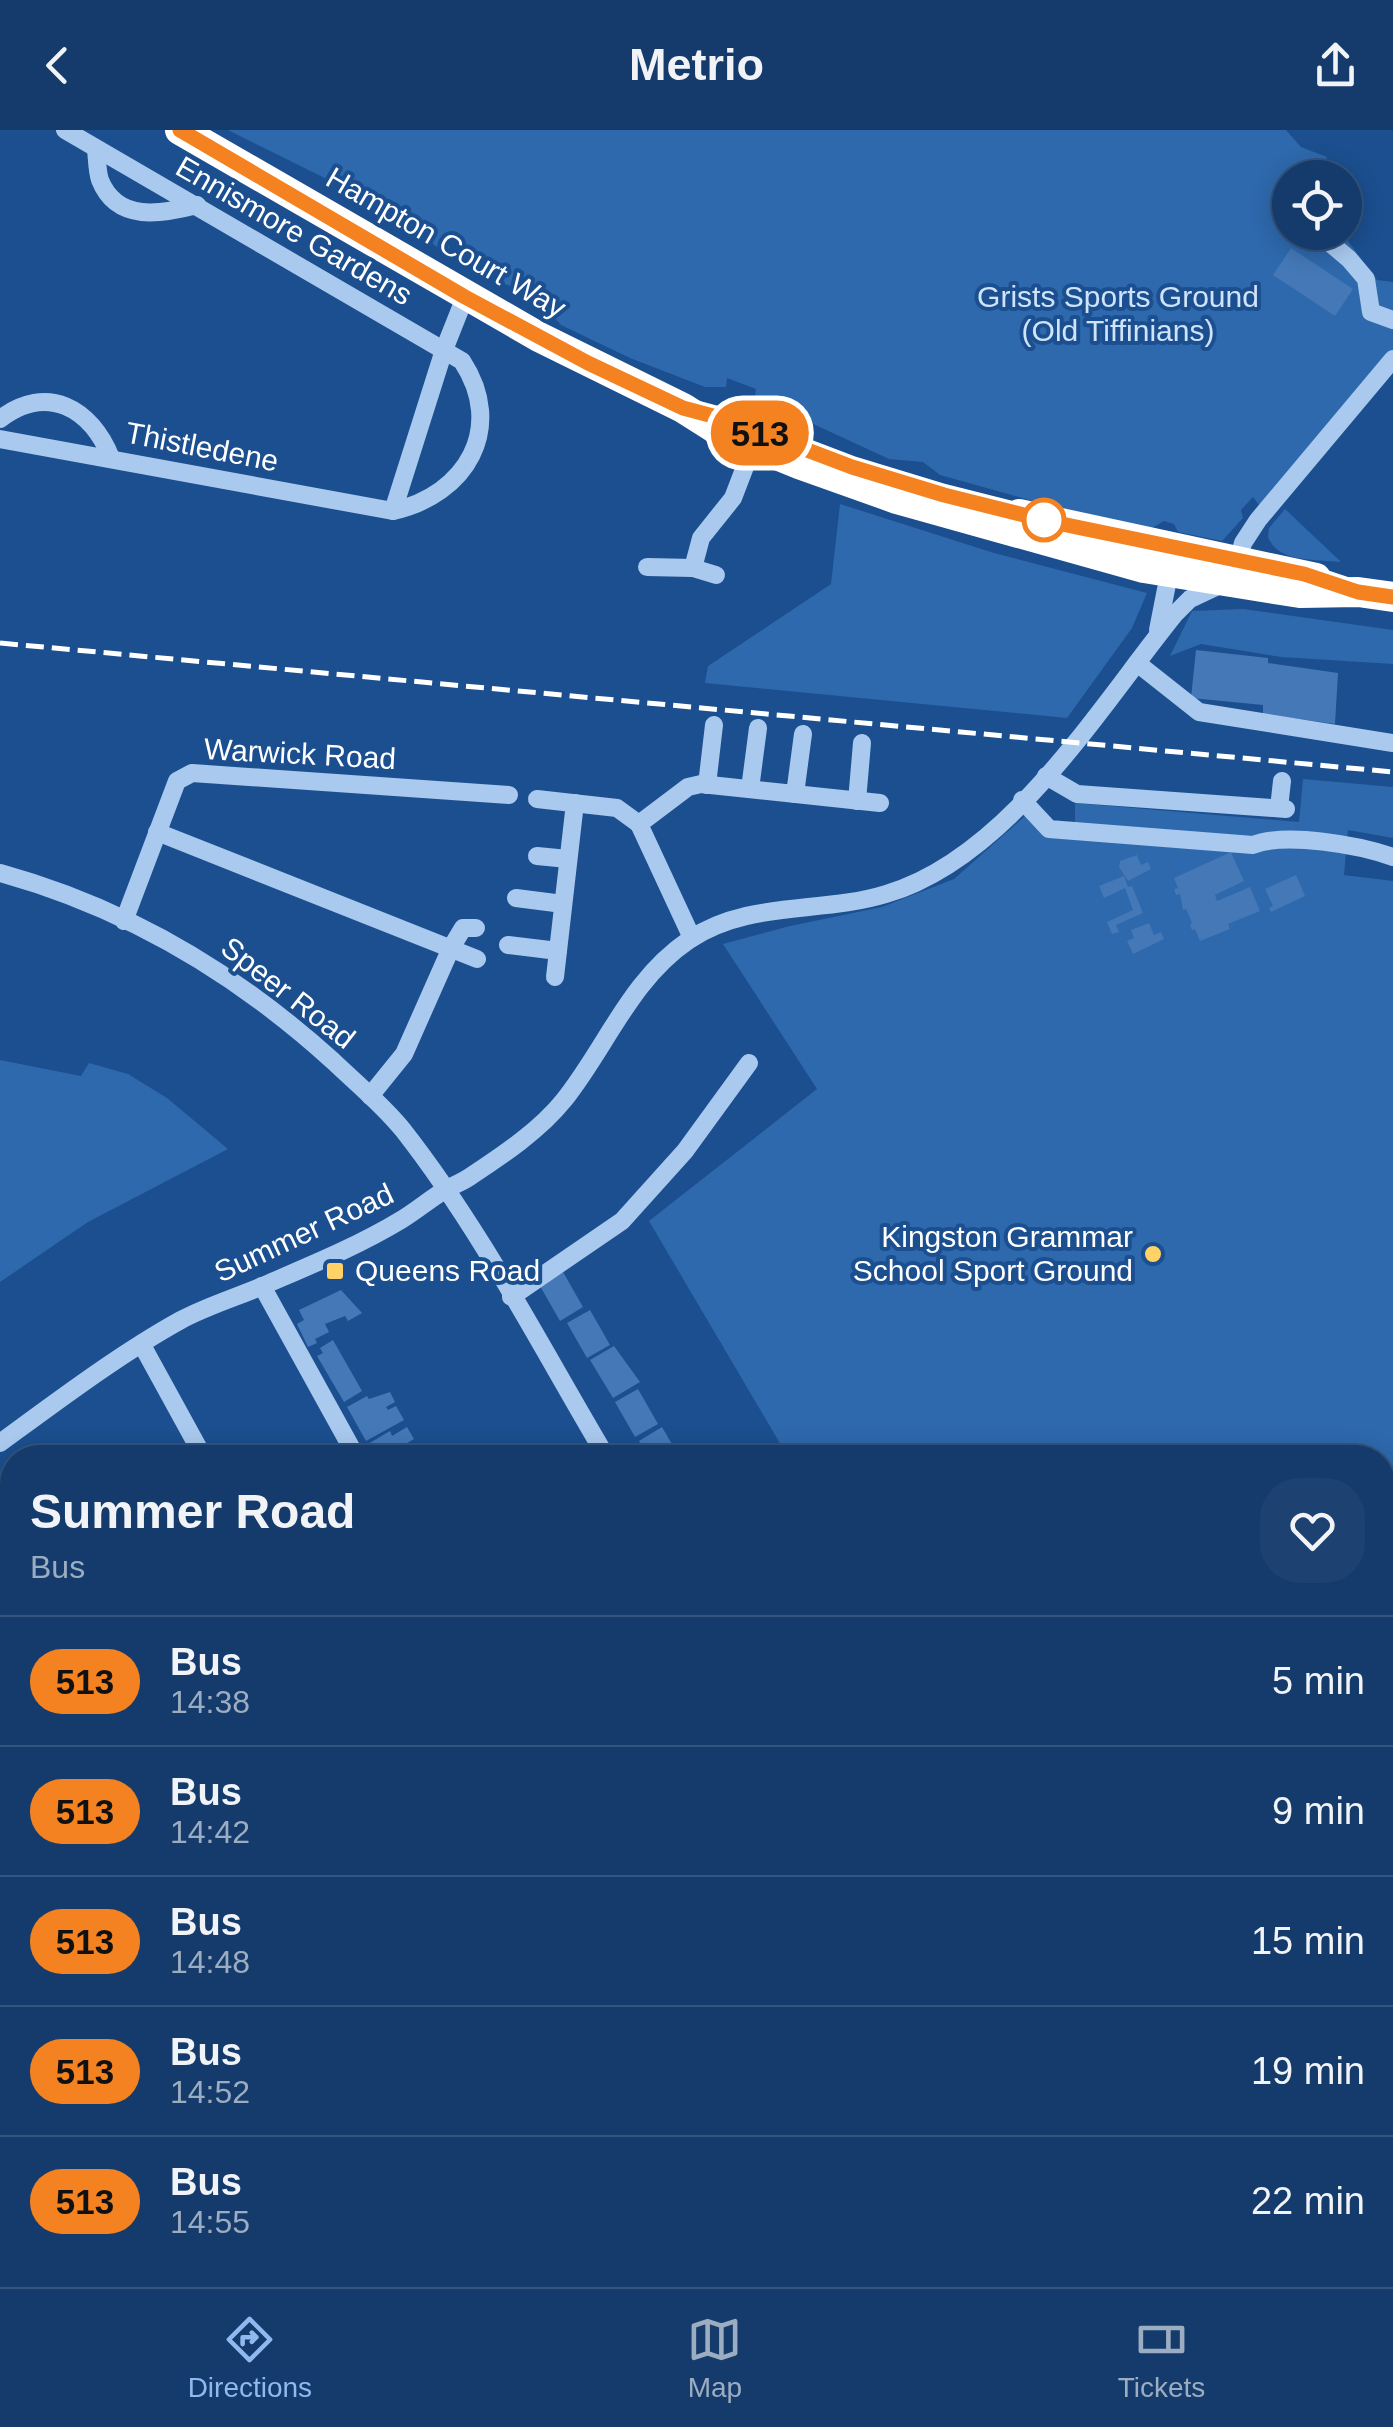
<!DOCTYPE html>
<style>
body{margin:0;font-family:Arial,sans-serif;background:#1d4271;color:#f1f3f6;height:100vh;display:flex;flex-direction:column;font-size:38px;white-space:nowrap}
*{box-sizing:border-box;margin:0}
p{font-size:32px;color:#9dadc1}
.icon{flex:none;width:55px;height:55px;fill:none;stroke:currentColor;stroke-width:2;stroke-linecap:round;stroke-linejoin:round}
.map{position:relative;flex:1;overflow:hidden}
.details{position:absolute;left:0px;top:1315px;width:1395px;height:842px;display:flex;flex-direction:column;background:#143b6b;border-radius:40px 40px 0 0;box-shadow:0 5px 25px #0003,0 0 0 2px #33557e}
.details>*{flex:none}
.badge{padding:0 20px;border-radius:32px;font-size:35px;line-height:65px}
.tools{position:absolute;left:1272px;top:30px;display:grid;gap:20px}
.tools a{display:grid;place-items:center;width:90px;height:90px;border-radius:50%;background:#143b6b;box-shadow:0 5px 25px #0003,0 0 0 2px #33557e;font-size:50px}
.map>.badge{position:absolute;translate:-50% -50%;box-shadow:0 0 0 5px #fff}
.round{display:grid;place-items:center;flex:none;width:105px;height:105px;border-radius:40px;background:#1d4271}
.head{display:flex;align-items:center;justify-content:space-between;height:170px;padding:0 30px}
h1{font-size:48px;font-weight:600;line-height:75px}
ul{padding:0;list-style:none}
li{display:flex;align-items:center;gap:30px;height:130px;padding:0 30px;border-top:2px solid #33557e}
li div{flex:1}
li b{display:block;font-size:38px}
li em{font-style:normal}
li .badge{min-width:110px;font-weight:700;text-align:center}
header{display:flex;justify-content:space-between;align-items:center;height:130px;padding:0 30px;background:#143b6b;font-size:45px;font-weight:600}
.tabs{display:flex;justify-content:space-around;align-items:center;height:140px;border-top:2px solid #33557e;background:#143b6b;font-size:28px;color:#9dadc1}
.tabs a{display:grid;justify-items:center;gap:5px}
.tabs .selected{color:#90b9f0}
.map>svg:first-child{display:block}
.green{fill:#2e69ad}
.water{fill:#3c6290;stroke:#9cc4f0;stroke-width:2.5}
.building{fill:#4478b7}
.lines{fill:none;stroke-linecap:round;stroke-linejoin:round}
.minor{stroke:#a9c9ee;stroke-width:18}
.highway{stroke:#fff;stroke-width:30}
.rail{stroke:#fff;stroke-width:5;stroke-dasharray:18 8;stroke-linecap:butt}
.line-casing{stroke:#fff;stroke-width:22}
.line{stroke:#f58220;stroke-width:15}
.stop-dot{fill:#fff;stroke:#f58220;stroke-width:5}
.poi-dot{fill:#ffd166;stroke:#1b4f8f;stroke-width:4}
.labels{text-anchor:middle;stroke-width:8;stroke-linejoin:round;paint-order:stroke}
.street-label{font-size:30px;fill:#fff;stroke:#1b4f8f}
.park-label{font-size:30px;fill:#cfe3fa;stroke:#1b4f8f}
.poi-label{font-size:30px;fill:#fff;stroke:#1b4f8f;text-anchor:end}
</style>
<header><svg class="icon" aria-label="back" viewBox="0 0 24 24"><path d="M15 5l-7 7 7 7"/></svg>Metrio<svg class="icon" aria-label="share" viewBox="0 0 24 24"><path d="M12 15V3M7 8l5-5 5 5M5 13v7h14v-7"/></svg></header>
<div class="map">
<svg width="1393" height="2157" viewBox="0 0 1393 2157">
<rect width="100%" height="100%" fill="#1b4f8f"/>
<g class="green">
<path d="M 228,0 L 1286,0 L 1301,17 L 1327,27 L 1320,40 L 1290,48 L 1290,102 L 1342,103 L 1377,150 L 1393,152 L 1393,220 L 1260,376 L 1253,367 L 1241,380 L 1243,388 L 1222,411 L 1178,402 L 1174,394 L 1164,391 L 1150,399 L 1040,373 L 940,345 L 923,332 L 889,329 L 755,267 L 756,259 L 727,248 L 726,257 L 705,257 L 630,228 L 561,195 L 544,176 L 549,166 L 529,155 L 530,160 C 507,156 491,152 476,135 L 483,129 L 448,108 L 449,121 L 437,117 L 379,72 L 381,69 L 358,56 L 355,63 Z"/>
<path d="M 840,374 L 994,423 L 1147,463 L 1132,498 L 1067,588 L 705,553 L 708,536 L 831,454 Z"/>
<path d="M 1285,379 L 1340,431 L 1340,432 C 1315,429 1278,433 1268,407 L 1269,398 Z"/>
<path d="M 1243,479 L 1393,500 L 1393,534 L 1281,527 L 1201,514 L 1170,526 L 1192,481 Z"/>
<path d="M 1303,649 L 1393,657 L 1393,708 L 1348,700 L 1344,745 L 1393,751 L 1393,1457 L 1383,1460 L 1382,1328 L 788,1327 L 649,1091 L 817,959 L 723,814 L 790,796 L 882,777 L 954,749 L 1025,686 L 1075,705 L 1075,673 L 1299,692 Z"/>
<path d="M 0,930 L 81,946 L 89,933 L 128,944 L 167,968 L 228,1019 L 88,1092 L 0,1152 Z"/>
<path d="M 12,1470 L 12,1608 L 0,1583 L 0,1475 Z"/>
<path d="M 1393,1717 L 1393,2157 L 485,2157 L 505,2145 L 1382,2145 L 1382,1722 Z"/>
</g>
<g class="water">
<path d="M 1393,1467 L 1393,1616 L 1383,1621 L 1383,1470 Z"/>
<path d="M 12,2104 L 12,2145 L 270,2145 L 245,2157 L 0,2157 L 0,2108 Z"/>
</g>
<g class="building">
<path d="M 1291,118 L 1353,159 L 1335,186 L 1273,145 Z"/>
<path d="M 1196,520 L 1268,528 L 1268,533 L 1338,543 L 1335,594 L 1263,584 L 1263,575 L 1191,568 Z"/>
<path d="M 1231,722 L 1244,751 L 1215,765 L 1217,771 L 1250,757 L 1260,781 L 1228,794 L 1230,799 L 1200,811 L 1195,799 L 1192,800 L 1190,795 L 1192,793 L 1186,779 L 1183,780 L 1180,764 L 1176,765 L 1174,759 L 1178,758 L 1174,748 Z"/>
<path d="M 1137,725 L 1141,735 L 1148,732 L 1151,739 L 1128,751 L 1119,737 L 1120,731 Z"/>
<path d="M 1296,745 L 1305,766 L 1271,782 L 1269,778 L 1273,776 L 1265,759 Z"/>
<path d="M 1124,746 L 1128,757 L 1132,756 L 1143,783 L 1116,795 L 1119,802 L 1112,804 L 1107,792 L 1133,780 L 1125,758 L 1104,768 L 1099,756 Z"/>
<path d="M 1149,793 L 1154,805 L 1161,802 L 1164,809 L 1133,824 L 1127,811 L 1134,808 L 1131,800 Z"/>
<path d="M 563,1142 L 583,1177 L 560,1191 L 540,1156 Z"/>
<path d="M 341,1160 L 362,1183 L 348,1191 L 345,1186 L 325,1194 L 329,1202 L 315,1209 L 317,1213 L 308,1217 L 297,1194 L 304,1190 L 299,1180 Z"/>
<path d="M 590,1180 L 610,1215 L 587,1228 L 567,1193 Z"/>
<path d="M 333,1210 L 362,1261 L 344,1272 L 317,1226 L 323,1223 L 320,1218 Z"/>
<path d="M 614,1216 L 640,1252 L 613,1268 L 590,1230 Z"/>
<path d="M 638,1259 L 658,1294 L 635,1307 L 615,1272 Z"/>
<path d="M 390,1262 L 395,1272 L 386,1277 L 388,1280 L 396,1276 L 404,1290 L 366,1311 L 347,1277 L 367,1266 L 369,1269 Z"/>
<path d="M 407,1297 L 414,1309 L 399,1318 L 401,1322 L 416,1314 L 424,1328 L 375,1328 L 368,1314 L 390,1301 L 392,1306 Z"/>
<path d="M 662,1297 L 680,1328 L 649,1328 L 639,1311 Z"/>
<path d="M 0,1991 L 6,1997 L 12,2036 L 0,2037 Z"/>
</g>
<g class="lines">
<g class="minor">
<path d="M 96,19 C 97,28 97,41 100,50 C 117,93 162,84 197,75"/>
<path d="M 1281,72 L 1290,79"/>
<path d="M 1317,102 L 1349,129 L 1366,149 L 1371,182 L 1393,190"/>
<path d="M 0,289 C 47,253 91,278 111,328"/>
<path d="M 0,309 L 393,381 C 466,365 506,298 462,231 L 65,0"/>
<path d="M 393,381 L 444,220 L 465,167"/>
<path d="M 1238,431 L 1243,413 L 1258,390 L 1393,229"/>
<path d="M 647,437 L 693,438 L 716,445"/>
<path d="M 693,438 L 701,408 L 733,368 L 753,316"/>
<path d="M 1158,500 L 1168,449 L 1160,442"/>
<path d="M 1137,533 L 1199,582 L 1393,613"/>
<path d="M 1046,646 L 1077,664 L 1286,679"/>
<path d="M 707,655 L 714,595"/>
<path d="M 750,659 L 758,598"/>
<path d="M 795,664 L 803,604"/>
<path d="M 537,669 L 617,678 L 639,694"/>
<path d="M 1022,670 L 1049,699 L 1253,715 C 1286,702 1359,715 1393,727"/>
<path d="M 857,671 L 862,613"/>
<path d="M 1279,678 L 1282,651"/>
<path d="M 157,702 L 477,829"/>
<path d="M 537,726 L 568,729"/>
<path d="M 0,743 C 127,778 236,843 333,931 C 356,953 383,975 403,1000 C 482,1101 541,1217 607,1328"/>
<path d="M 516,768 L 563,774"/>
<path d="M 124,791 L 177,651 L 192,643 L 509,665"/>
<path d="M 692,808 L 639,694 L 688,657 L 701,654 L 880,673"/>
<path d="M 508,815 L 558,821"/>
<path d="M 555,847 L 575,673"/>
<path d="M 370,966 L 404,924 L 451,818 L 463,798 L 476,798"/>
<path d="M 262,1156 L 357,1328"/>
<path d="M 511,1167 L 622,1091 L 685,1021 L 749,933"/>
<path d="M 142,1215 L 204,1328"/>
<path d="M 0,1313 C 56,1272 121,1223 181,1190 C 207,1176 237,1167 265,1155 C 311,1135 358,1116 401,1090 C 416,1081 430,1069 445,1060 C 453,1055 463,1052 471,1046 C 503,1025 540,1000 564,970 C 607,916 630,850 689,810 C 748,770 821,784 886,764 C 1008,728 1098,579 1174,485 L 1190,469 L 1224,453"/>
<path d="M 0,1372 L 12,1400"/>
<path d="M 0,1829 L 12,1830"/>
</g>
<g class="highway">
<path d="M 180,0 L 539,207 L 683,278 L 724,304 L 799,334 L 897,369 L 1144,438 L 1300,463 L 1358,462 L 1393,467"/>
<path d="M 1019,384 L 1316,448"/>
</g>
<path class="rail" d="M 0,513 L 1393,642"/>
</g>
<g class="lines">
<defs>
<path id="line" d="M 180,0 L 465,167 L 588,233 L 683,278 L 728,290 L 852,337 L 944,365 L 1052,392 L 1304,444 L 1358,462 L 1393,467"/>
</defs>
<use href="#line" class="line-casing"/>
<use href="#line" class="line"/>
</g>
<circle class="stop-dot" cx="1044" cy="390" r="20"/>
<g class="poi-dot">
<circle cx="1153" cy="1124" r="10"/>
<rect x="325" y="1131" width="20" height="20" rx="5"/>
</g>
<g class="labels">
<g class="street-label">
<text transform="translate(294 101) rotate(30)" y="10">Ennismore Gardens</text>
<text transform="translate(446 113) rotate(30)" y="10">Hampton Court Way</text>
<text transform="translate(202 317) rotate(11)" y="10">Thistledene</text>
<text transform="translate(300 624) rotate(3)" y="10">Warwick Road</text>
<text transform="translate(288 863) rotate(38)" y="10">Speer Road</text>
<text transform="translate(304 1103) rotate(-25)" y="10">Summer Road</text>
</g>
<g class="park-label">
<text x="1118" y="177">Grists Sports Ground<tspan x="1118" dy="34">(Old Tiffinians)</tspan></text>
</g>
<g class="poi-label">
<text x="1133" y="1117">Kingston Grammar<tspan x="1133" dy="34">School Sport Ground</tspan></text>
<text x="355" y="1151" text-anchor="start">Queens Road</text>
</g>
</g>
</svg>
<div class="tools">
<a><svg class="icon" aria-label="locate" viewBox="0 0 24 24"><circle cx="12" cy="12" r="6"/><path d="M12 2v4M12 18v4M2 12h4M18 12h4"/></svg></a>
</div>
<b class="badge" style="left:760px;top:303px;background:#f58220;color:#111">513</b>
<section class="details">
<div class="head"><div><h1>Summer Road</h1><p>Bus</p></div><a class="round"><svg class="icon" aria-label="heart" viewBox="0 0 24 24"><path d="M12 20l-8-8c-3-5 5-10 8-4 3-6 11-1 8 4z"/></svg></a></div>
<ul>
<li><span class="badge" style="background:#f58220;color:#111">513</span><div><b>Bus</b><p>14:38</p></div><em>5 min</em></li>
<li><span class="badge" style="background:#f58220;color:#111">513</span><div><b>Bus</b><p>14:42</p></div><em>9 min</em></li>
<li><span class="badge" style="background:#f58220;color:#111">513</span><div><b>Bus</b><p>14:48</p></div><em>15 min</em></li>
<li><span class="badge" style="background:#f58220;color:#111">513</span><div><b>Bus</b><p>14:52</p></div><em>19 min</em></li>
<li><span class="badge" style="background:#f58220;color:#111">513</span><div><b>Bus</b><p>14:55</p></div><em>22 min</em></li>
</ul>
</section>
</div>
<nav class="tabs">
<a class="selected"><svg class="icon" aria-label="directions" viewBox="0 0 24 24"><path d="M12 3l9 9-9 9-9-9zM9 14v-3h6M13 9l2 2-2 2"/></svg>Directions</a>
<a><svg class="icon" aria-label="map" viewBox="0 0 24 24"><path d="M3 6l6-2 6 2 6-2v14l-6 2-6-2-6 2zM9 4v14M15 6v14"/></svg>Map</a>
<a><svg class="icon" aria-label="tickets" viewBox="0 0 24 24"><path d="M3 7h18v10H3zM15 7v10"/></svg>Tickets</a>
</nav>
